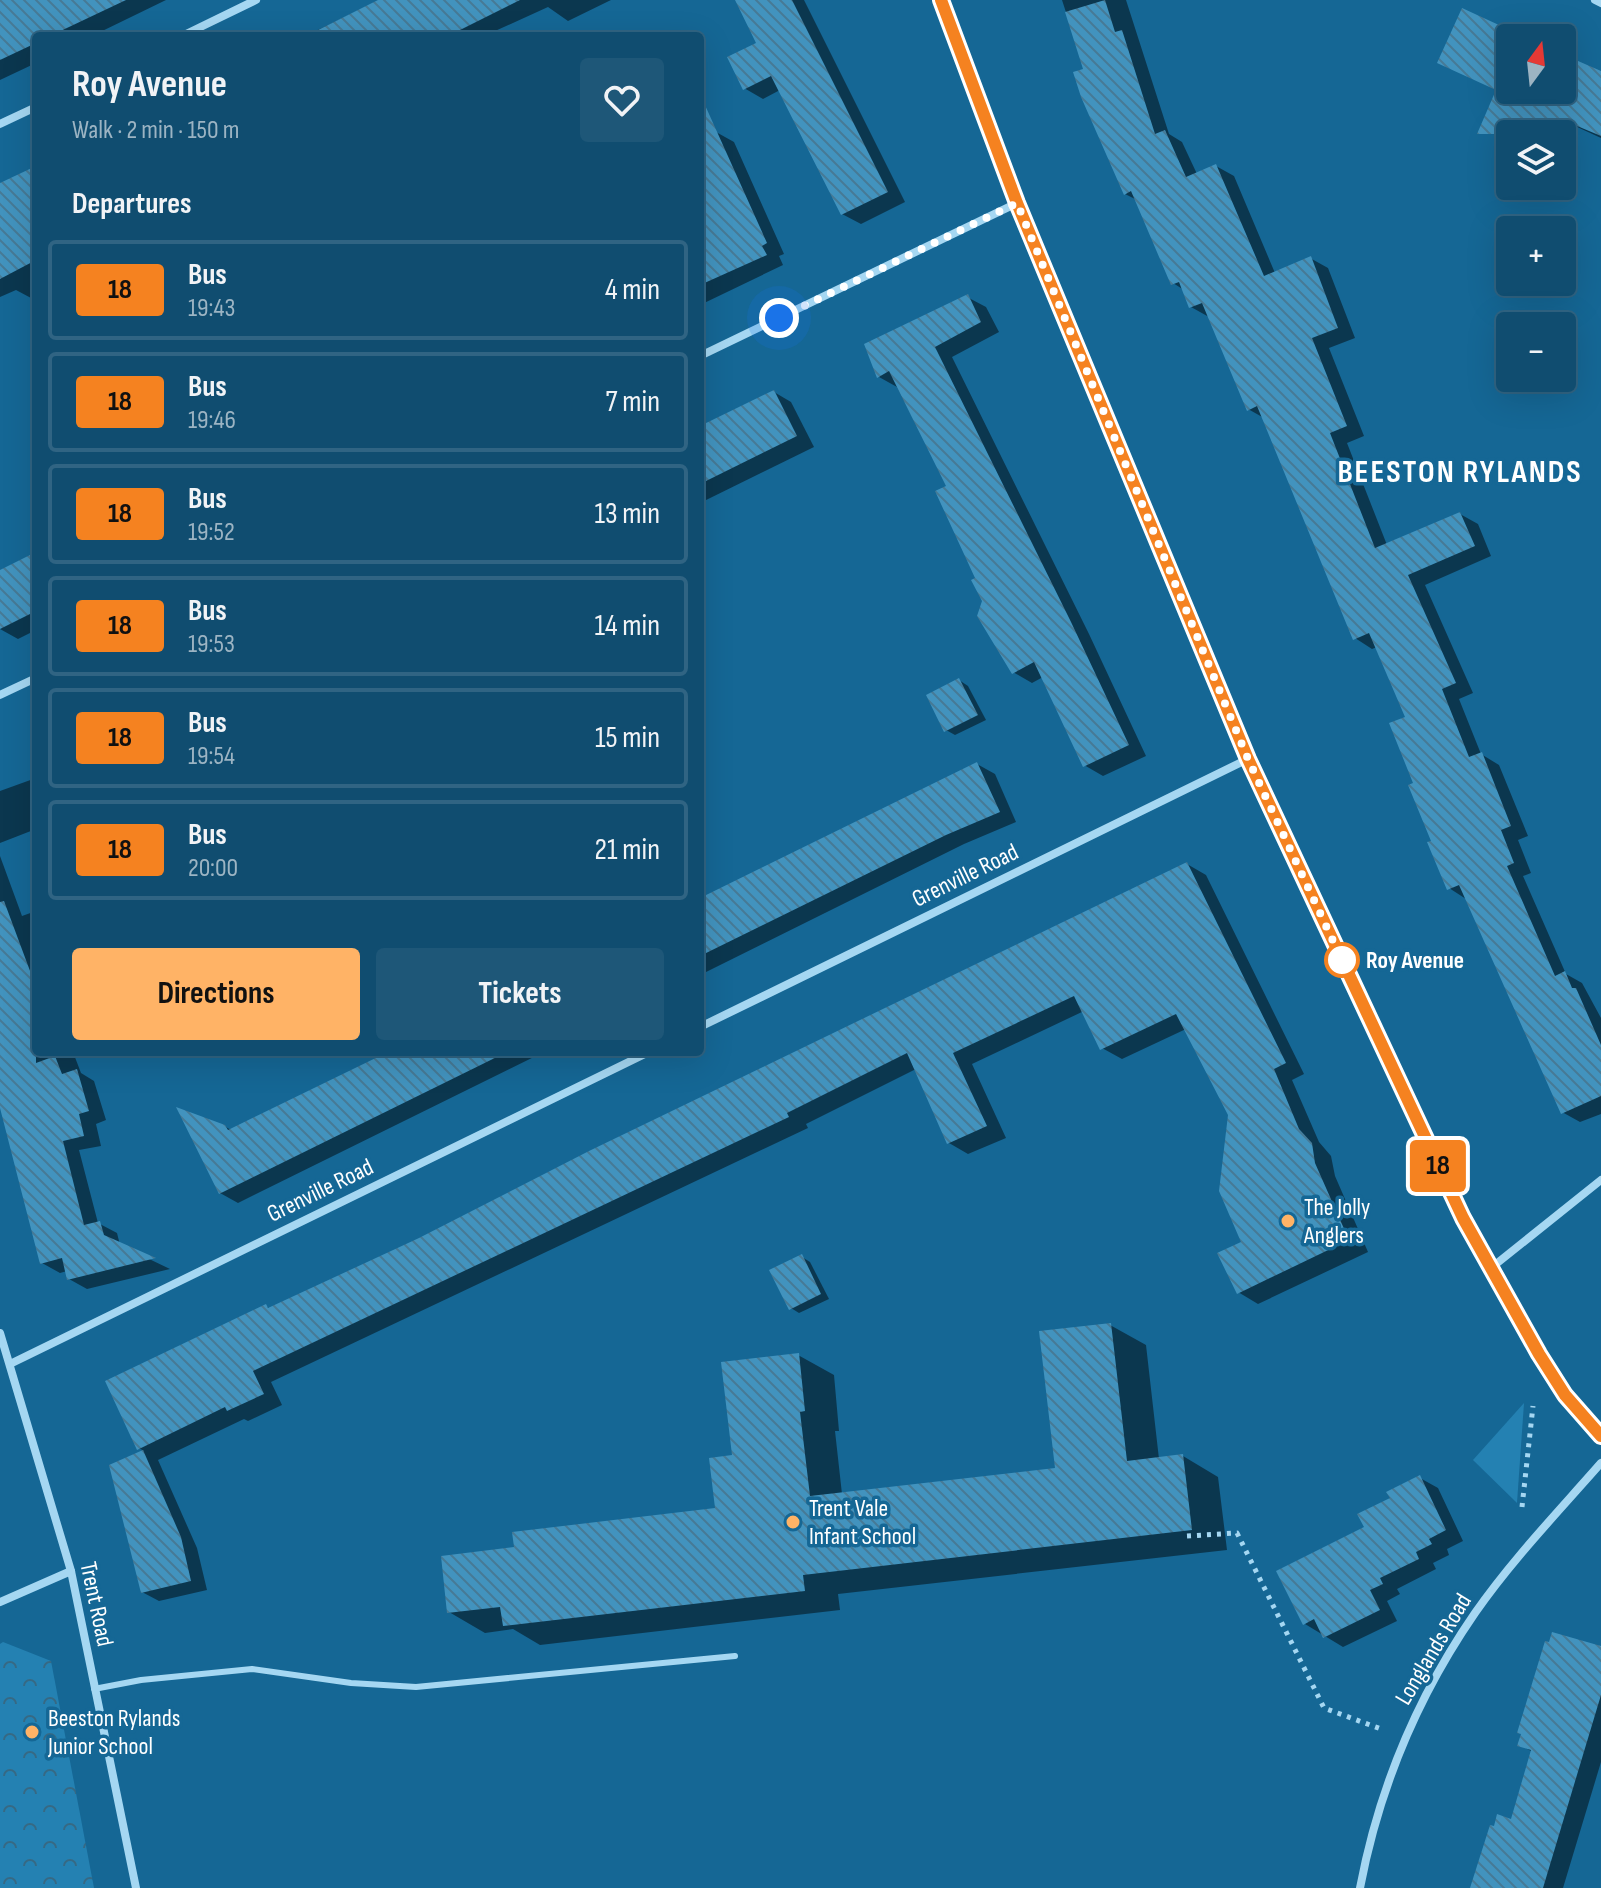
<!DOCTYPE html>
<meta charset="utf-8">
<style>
body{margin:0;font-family:"Sofia Sans Condensed",sans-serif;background:#1e5778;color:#f1f3f6;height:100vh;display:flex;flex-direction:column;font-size:30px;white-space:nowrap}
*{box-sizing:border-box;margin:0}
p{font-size:26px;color:#9cb4c3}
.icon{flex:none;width:44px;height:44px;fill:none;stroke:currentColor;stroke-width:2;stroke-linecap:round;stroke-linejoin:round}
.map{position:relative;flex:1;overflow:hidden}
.drawer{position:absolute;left:32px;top:32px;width:672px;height:1024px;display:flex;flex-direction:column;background:#104d70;border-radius:8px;box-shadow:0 8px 32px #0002,0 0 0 2px #306483}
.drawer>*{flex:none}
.badge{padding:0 16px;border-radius:6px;font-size:28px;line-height:52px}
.needle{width:52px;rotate:15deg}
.controls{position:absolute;left:1496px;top:24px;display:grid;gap:16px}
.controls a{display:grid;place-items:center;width:80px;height:80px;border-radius:8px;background:#104d70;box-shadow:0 8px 32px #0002,0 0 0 2px #306483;font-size:40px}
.you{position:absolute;width:40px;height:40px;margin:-20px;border:6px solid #fff;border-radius:50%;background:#1a73e8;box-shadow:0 0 0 12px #1a73e833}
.map>.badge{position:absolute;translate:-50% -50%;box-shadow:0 0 0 4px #fff}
h2{padding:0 40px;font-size:30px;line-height:72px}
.round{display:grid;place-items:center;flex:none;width:84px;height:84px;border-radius:8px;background:#1e5778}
.overview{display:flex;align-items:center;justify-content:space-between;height:136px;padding:0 40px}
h1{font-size:38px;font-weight:700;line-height:60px}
.cta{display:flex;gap:16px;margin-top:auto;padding:16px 40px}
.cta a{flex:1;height:92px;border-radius:8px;background:#ffb366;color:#111;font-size:32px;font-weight:700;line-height:92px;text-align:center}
.cta a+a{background:#1e5778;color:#f1f3f6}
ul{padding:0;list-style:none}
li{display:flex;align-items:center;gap:24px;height:100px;margin:0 16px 12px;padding:0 24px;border:4px solid #306483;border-radius:8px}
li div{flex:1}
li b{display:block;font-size:30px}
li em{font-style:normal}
li .badge{min-width:88px;font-weight:700;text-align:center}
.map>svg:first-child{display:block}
.grass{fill:#2481b2}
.park{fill:url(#park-crowns)}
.shadow{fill:#0007}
.building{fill:url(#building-back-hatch)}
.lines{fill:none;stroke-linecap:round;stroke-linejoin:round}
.path{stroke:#a5d7f2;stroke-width:5;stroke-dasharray:4 6;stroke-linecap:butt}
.service{stroke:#a5d7f2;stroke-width:6}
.minor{stroke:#a5d7f2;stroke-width:8}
.tertiary{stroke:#a5d7f2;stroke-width:14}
.line-casing{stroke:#fff;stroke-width:18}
.line{stroke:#f58220;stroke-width:12}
.walk{stroke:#fff;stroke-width:8;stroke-dasharray:0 14.4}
.stop-dot{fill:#fff;stroke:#f58220;stroke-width:4}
.poi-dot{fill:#ffb366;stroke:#156795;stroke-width:3}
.labels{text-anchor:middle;stroke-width:7;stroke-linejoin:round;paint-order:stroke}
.street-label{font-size:24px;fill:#fff;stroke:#156795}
.stop-label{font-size:24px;font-weight:bold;fill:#fff;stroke:#156795;text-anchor:start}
.poi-label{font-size:24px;fill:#fff;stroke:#156795;text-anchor:start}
.district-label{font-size:32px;font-weight:bold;letter-spacing:2px;fill:#fff;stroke:#156795}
</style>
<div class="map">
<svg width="1601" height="1888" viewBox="0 0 1601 1888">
<defs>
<pattern id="park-crowns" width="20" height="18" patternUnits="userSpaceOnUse" patternTransform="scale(2)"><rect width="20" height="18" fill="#2481b2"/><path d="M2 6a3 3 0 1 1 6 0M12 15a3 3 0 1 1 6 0" fill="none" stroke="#366984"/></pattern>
<pattern id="building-back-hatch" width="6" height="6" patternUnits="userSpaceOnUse" patternTransform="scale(2)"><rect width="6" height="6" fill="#4293be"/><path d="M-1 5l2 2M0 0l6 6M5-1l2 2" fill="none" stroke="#467a96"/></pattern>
</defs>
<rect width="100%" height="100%" fill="#156795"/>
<path class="grass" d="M 1524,1403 L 1517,1503 L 1473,1460 Z"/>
<path class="park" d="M 3,1642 L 51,1661 L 94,1888 L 0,1888 L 0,1644 Z"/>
<g class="shadow">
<path d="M 0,0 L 166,0 L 92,36 L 36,36 L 36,63 L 0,80 Z"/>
<path d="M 381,0 L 611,0 L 568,21 L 548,7 L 484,36 L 305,36 Z"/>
<path d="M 763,0 L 804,0 L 905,202 L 861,224 L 842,214 L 780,90 L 763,99 L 744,88 L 759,44 Z"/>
<path d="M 1062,0 L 1126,0 L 1169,134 L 1182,142 L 1197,174 L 1216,166 L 1234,176 L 1275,273 L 1310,258 L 1328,268 L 1355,338 L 1329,348 L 1364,436 L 1347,443 L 1387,545 L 1460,514 L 1478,524 L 1491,556 L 1425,585 L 1473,693 L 1459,699 L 1481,754 L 1499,765 L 1528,836 L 1518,840 L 1531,873 L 1523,876 L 1566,974 L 1582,983 L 1601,1018 L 1601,1114 L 1580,1122 L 1562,1112 L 1466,899 L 1449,888 L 1416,784 L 1408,718 L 1377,647 L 1372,649 L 1355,638 L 1264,418 L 1248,409 L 1209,317 L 1191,307 L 1184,290 L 1173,283 L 1137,200 L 1125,194 Z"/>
<path d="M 1464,11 L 1525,38 L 1510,38 L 1510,90 L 1562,90 L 1562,55 L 1601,72 L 1601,138 L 1575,126 L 1565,150 L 1562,149 L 1562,134 L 1527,134 L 1498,91 Z"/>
<path d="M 716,132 L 734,142 L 784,254 L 779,256 L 783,265 L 700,305 L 700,139 Z"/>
<path d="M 36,169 L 36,296 L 31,298 L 16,290 L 0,297 L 0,187 Z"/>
<path d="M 967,297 L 986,307 L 999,332 L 952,357 L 1089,634 L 1146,756 L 1103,776 L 1084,765 L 1043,677 L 1032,683 L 1013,672 L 984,601 L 948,487 L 897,387 L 879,377 Z"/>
<path d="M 774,392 L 791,402 L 814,447 L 700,503 L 700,428 Z"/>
<path d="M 36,554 L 36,630 L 18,639 L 0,629 L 0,572 Z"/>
<path d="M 959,680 L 968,686 L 986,720 L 955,735 L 946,730 Z"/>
<path d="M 977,764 L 995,774 L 1016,822 L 964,844 L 700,975 L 700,900 Z"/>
<path d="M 36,778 L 36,829 L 0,843 L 0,791 Z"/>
<path d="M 0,856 L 22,916 L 36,911 L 36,1052 L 73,1052 L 81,1073 L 94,1081 L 106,1120 L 96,1124 L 101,1146 L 79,1150 L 98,1223 L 117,1233 L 120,1245 L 170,1269 L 87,1289 L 69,1279 L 67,1271 L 60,1273 L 42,1263 L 0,1101 Z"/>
<path d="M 1187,864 L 1206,875 L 1304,1074 L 1292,1080 L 1319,1142 L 1331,1156 L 1335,1176 L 1368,1252 L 1258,1304 L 1238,1292 L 1244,1243 L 1230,1115 L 1186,1029 L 1122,1059 L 1102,1048 L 1084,1011 L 972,1064 L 1006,1138 L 968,1154 L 949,1143 L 916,1069 L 806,1124 L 808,1128 L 271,1382 L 282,1405 L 248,1421 L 244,1419 L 158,1460 L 197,1548 L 207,1590 L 159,1601 L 142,1592 L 112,1466 L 144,1451 L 139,1448 L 266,1306 L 270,1309 L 420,1240 Z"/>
<path d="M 392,1052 L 544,1052 L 238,1203 L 220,1193 L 224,1126 L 231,1130 Z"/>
<path d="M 802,1257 L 810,1262 L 829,1299 L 799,1313 L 791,1308 Z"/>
<path d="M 1110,1325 L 1146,1345 L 1159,1459 L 1183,1456 L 1218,1477 L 1227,1550 L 838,1594 L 840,1610 L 540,1645 L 513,1629 L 485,1633 L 449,1612 L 516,1549 L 718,1510 L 734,1457 L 798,1355 L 834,1375 L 839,1431 L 835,1431 L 842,1494 L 1057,1469 Z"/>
<path d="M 1420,1478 L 1438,1488 L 1463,1541 L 1447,1549 L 1449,1555 L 1433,1563 L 1436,1569 L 1397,1589 L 1400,1594 L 1387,1601 L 1397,1621 L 1343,1647 L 1305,1624 L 1366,1528 L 1392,1499 Z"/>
<path d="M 1601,1648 L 1601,1762 L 1563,1888 L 1473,1888 L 1512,1821 L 1533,1752 L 1520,1745 Z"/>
</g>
<g class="building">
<path d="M 0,0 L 126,0 L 50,36 L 36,36 L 36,43 L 0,60 Z"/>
<path d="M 378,0 L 520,0 L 448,36 L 306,36 Z"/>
<path d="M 735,0 L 792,0 L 888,192 L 841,215 L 771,76 L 743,90 L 727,57 L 756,43 Z"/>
<path d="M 1105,0 L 1115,32 L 1122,30 L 1155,134 L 1165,130 L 1186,177 L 1216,164 L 1264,276 L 1311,256 L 1338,328 L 1312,338 L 1347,426 L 1330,433 L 1375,548 L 1460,512 L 1475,546 L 1408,575 L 1456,683 L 1442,689 L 1469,757 L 1482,752 L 1511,826 L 1501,830 L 1514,863 L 1507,866 L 1555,976 L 1565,971 L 1572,988 L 1576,988 L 1601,1045 L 1601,1096 L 1561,1114 L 1459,885 L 1447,890 L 1427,842 L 1431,841 L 1408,785 L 1413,783 L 1389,723 L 1405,717 L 1369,633 L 1353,640 L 1257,406 L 1247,411 L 1202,303 L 1189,308 L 1179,282 L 1171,285 L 1131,191 L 1124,195 L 1081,97 L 1073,72 L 1083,69 L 1065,12 Z"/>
<path d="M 1462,8 L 1527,38 L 1510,38 L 1510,90 L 1562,90 L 1562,54 L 1601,71 L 1601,136 L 1558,118 L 1551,134 L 1477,134 L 1496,90 L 1437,63 Z"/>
<path d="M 700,94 L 767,243 L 762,246 L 767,255 L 700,285 Z"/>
<path d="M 36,166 L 36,260 L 0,279 L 0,183 Z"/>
<path d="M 968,294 L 981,322 L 935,347 L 1071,622 L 1129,745 L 1083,767 L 1034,662 L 1012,674 L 977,616 L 982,601 L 971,580 L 975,578 L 935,491 L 946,486 L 889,371 L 877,378 L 864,344 Z"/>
<path d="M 774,390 L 797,436 L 700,484 L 700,426 Z"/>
<path d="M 36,552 L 36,611 L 0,629 L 0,570 Z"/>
<path d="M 959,678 L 978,715 L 944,732 L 926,695 Z"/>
<path d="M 977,762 L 1000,812 L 946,835 L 700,956 L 700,898 Z"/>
<path d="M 1187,862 L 1286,1063 L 1274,1069 L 1299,1129 L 1312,1143 L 1315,1163 L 1349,1240 L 1237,1294 L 1217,1253 L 1241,1242 L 1219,1191 L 1228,1115 L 1176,1014 L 1100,1050 L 1074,996 L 953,1053 L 987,1126 L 947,1144 L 907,1053 L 787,1113 L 789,1117 L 253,1371 L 264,1394 L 227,1411 L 225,1407 L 137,1450 L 105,1381 L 266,1304 L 268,1308 L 419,1238 L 589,1151 Z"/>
<path d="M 4,901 L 36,987 L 36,1063 L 55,1056 L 62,1074 L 77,1069 L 89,1111 L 79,1114 L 84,1136 L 63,1141 L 84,1225 L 100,1221 L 104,1235 L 156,1258 L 67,1280 L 62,1258 L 40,1264 L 0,1108 L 0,902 Z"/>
<path d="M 388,1052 L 507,1052 L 219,1194 L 176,1107 L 225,1125 L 228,1130 Z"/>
<path d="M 802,1254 L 821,1294 L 789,1310 L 769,1270 Z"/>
<path d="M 1111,1323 L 1127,1461 L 1183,1454 L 1192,1530 L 803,1575 L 805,1591 L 503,1626 L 500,1607 L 447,1613 L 441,1556 L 514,1547 L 512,1532 L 715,1508 L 709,1458 L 732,1455 L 721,1362 L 799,1353 L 805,1411 L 800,1412 L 810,1496 L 1055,1468 L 1039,1331 Z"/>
<path d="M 143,1450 L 181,1537 L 191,1581 L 141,1593 L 109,1465 Z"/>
<path d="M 1420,1475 L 1446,1530 L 1429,1539 L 1432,1544 L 1416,1552 L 1419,1559 L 1380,1578 L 1383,1584 L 1370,1590 L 1380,1610 L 1323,1638 L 1314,1619 L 1303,1625 L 1276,1571 L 1364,1527 L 1357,1514 L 1390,1498 L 1386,1492 Z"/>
<path d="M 1552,1632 L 1601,1646 L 1601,1695 L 1543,1888 L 1470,1888 L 1490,1825 L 1494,1826 L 1497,1814 L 1511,1819 L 1531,1750 L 1517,1746 L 1521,1734 L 1517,1733 L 1545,1641 L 1549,1642 Z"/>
</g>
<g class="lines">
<g class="path">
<path d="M 1522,1507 L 1533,1406"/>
<path d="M 1187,1536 L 1237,1533 L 1324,1708 L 1381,1729"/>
</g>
<path class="service" d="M 94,1689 L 141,1680 L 252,1669 L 351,1683 L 416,1687 L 735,1656"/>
<g class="minor">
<path d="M 1595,0 L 1601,3"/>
<path d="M 182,36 L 256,0"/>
<path d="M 0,124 L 36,107"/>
<path d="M 700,356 L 1017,203"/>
<path d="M 0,695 L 36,678"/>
<path d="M 700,1027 L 1248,759"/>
<path d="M 1491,1268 L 1601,1180"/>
<path d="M 0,1333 L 71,1571 L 136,1888"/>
<path d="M 10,1364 L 649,1052"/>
<path d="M 0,1602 L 71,1571"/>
<path d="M 1360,1888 C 1379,1788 1417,1697 1475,1613 C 1512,1560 1558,1512 1601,1463"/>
</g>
<path class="tertiary" d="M 941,0 L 1017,203 L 1248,759 L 1463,1218 L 1539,1354 L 1565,1395 L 1601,1436"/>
</g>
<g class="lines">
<defs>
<path id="line" d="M 941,0 L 1017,203 L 1248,759 L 1463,1218 L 1539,1354 L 1565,1395 L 1601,1436"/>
</defs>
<use href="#line" class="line-casing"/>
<use href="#line" class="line"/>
<path class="walk" d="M 779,318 L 1017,203 L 1248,759 L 1342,960"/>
</g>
<circle class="stop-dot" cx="1342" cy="960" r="16"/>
<g class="poi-dot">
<circle cx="1288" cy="1221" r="8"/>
<circle cx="793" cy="1522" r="8"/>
<circle cx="32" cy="1732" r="8"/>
</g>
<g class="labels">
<g class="street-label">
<text transform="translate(965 875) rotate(-26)" y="8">Grenville Road</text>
<text transform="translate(320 1190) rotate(-26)" y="8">Grenville Road</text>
<text transform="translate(97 1604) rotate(78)" y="8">Trent Road</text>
<text transform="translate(1433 1649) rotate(-59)" y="8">Longlands Road</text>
</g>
<g class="stop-label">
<text x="1366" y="968">Roy Avenue</text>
</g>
<g class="poi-label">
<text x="1304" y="1215">The Jolly<tspan x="1304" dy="28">Anglers</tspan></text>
<text x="809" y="1516">Trent Vale<tspan x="809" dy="28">Infant School</tspan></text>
<text x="48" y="1726">Beeston Rylands<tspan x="48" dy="28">Junior School</tspan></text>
</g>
<g class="district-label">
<text x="1460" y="482">BEESTON RYLANDS</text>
</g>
</g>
</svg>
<div class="controls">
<a><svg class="needle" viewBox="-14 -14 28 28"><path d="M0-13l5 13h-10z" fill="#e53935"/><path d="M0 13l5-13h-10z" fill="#9cb4c3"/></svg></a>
<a><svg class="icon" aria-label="layers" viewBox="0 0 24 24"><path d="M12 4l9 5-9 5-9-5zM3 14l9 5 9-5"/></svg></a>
<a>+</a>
<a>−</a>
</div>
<div class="you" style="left:779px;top:318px"></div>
<b class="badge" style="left:1438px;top:1166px;background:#f58220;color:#111">18</b>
<section class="drawer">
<div class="overview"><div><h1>Roy Avenue</h1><p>Walk · 2 min · 150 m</p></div><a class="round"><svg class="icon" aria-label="heart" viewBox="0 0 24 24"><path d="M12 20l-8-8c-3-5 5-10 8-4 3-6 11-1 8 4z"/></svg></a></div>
<h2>Departures</h2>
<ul>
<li><span class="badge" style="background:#f58220;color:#111">18</span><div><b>Bus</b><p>19:43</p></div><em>4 min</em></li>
<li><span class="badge" style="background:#f58220;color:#111">18</span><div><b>Bus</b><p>19:46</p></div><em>7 min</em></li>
<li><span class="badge" style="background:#f58220;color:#111">18</span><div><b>Bus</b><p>19:52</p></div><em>13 min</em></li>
<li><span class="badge" style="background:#f58220;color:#111">18</span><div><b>Bus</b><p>19:53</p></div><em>14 min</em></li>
<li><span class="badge" style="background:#f58220;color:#111">18</span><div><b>Bus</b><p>19:54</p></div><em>15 min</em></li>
<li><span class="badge" style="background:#f58220;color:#111">18</span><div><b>Bus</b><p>20:00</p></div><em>21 min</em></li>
</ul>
<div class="cta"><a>Directions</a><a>Tickets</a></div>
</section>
</div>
